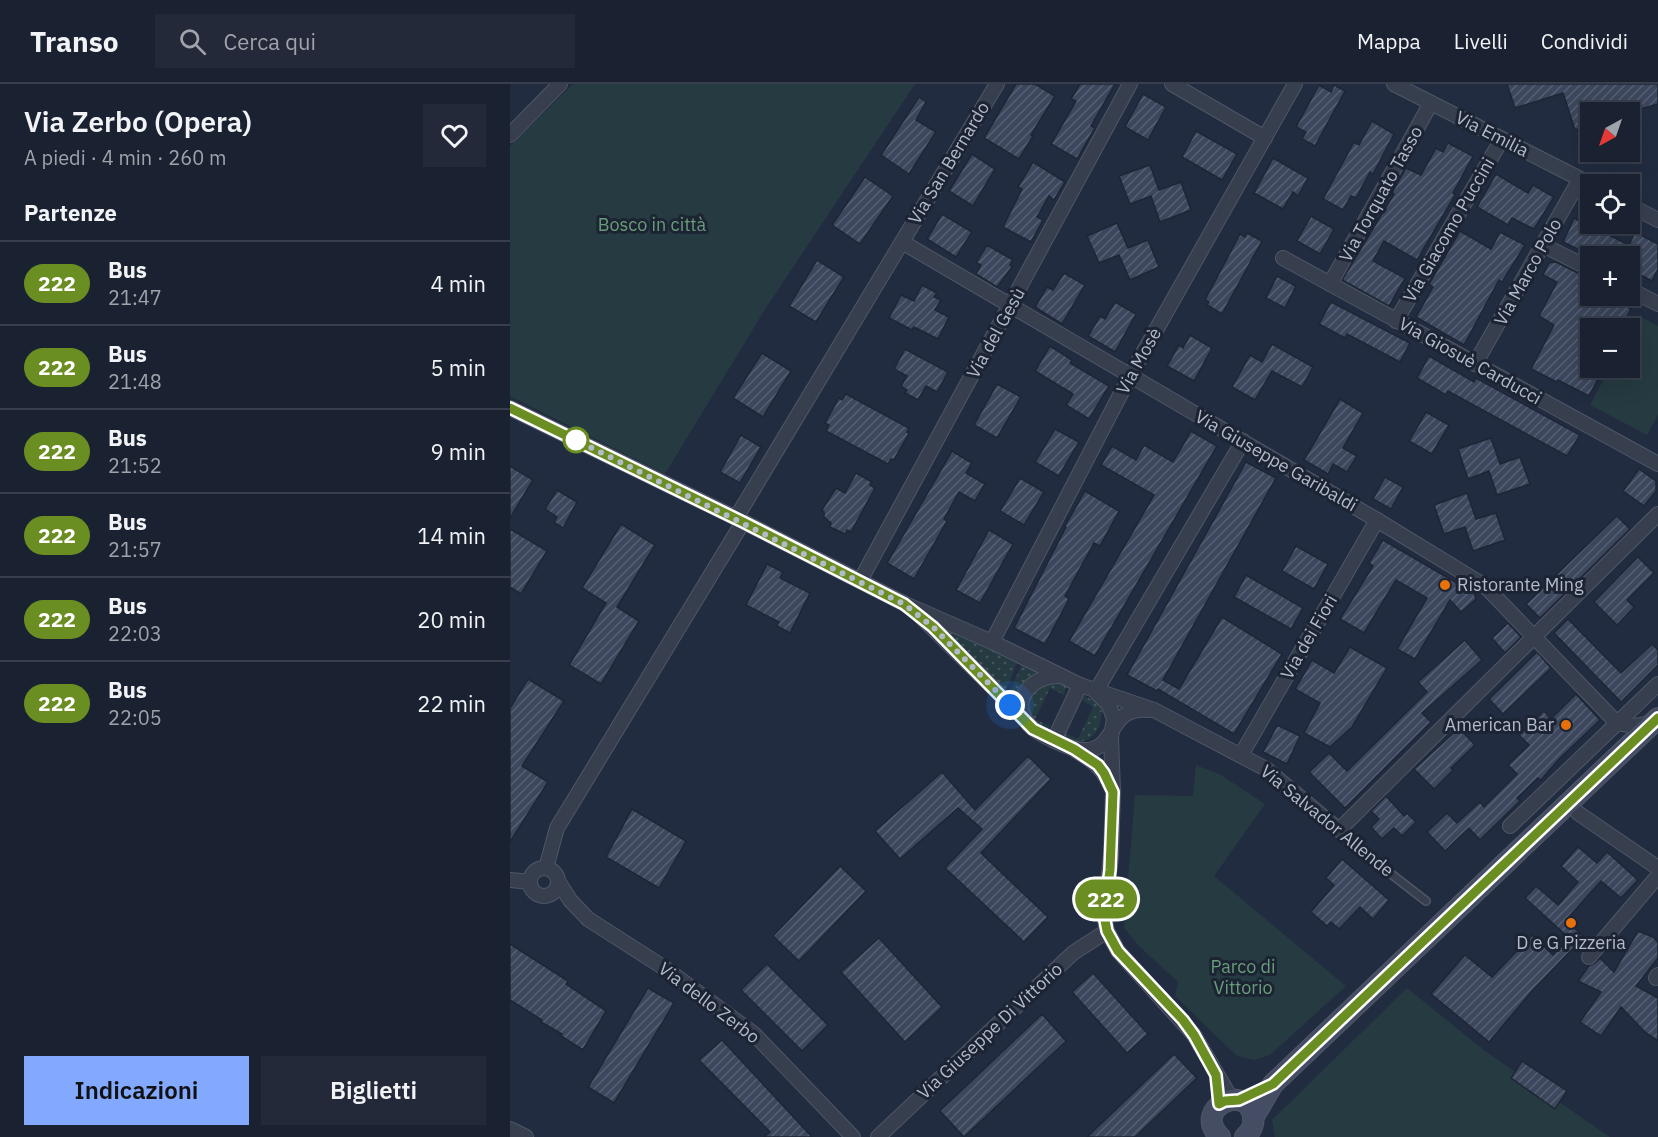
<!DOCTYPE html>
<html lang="it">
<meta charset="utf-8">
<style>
body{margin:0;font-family:"IBM Plex Sans",sans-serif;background:#232938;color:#f1f3f6;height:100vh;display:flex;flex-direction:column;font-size:22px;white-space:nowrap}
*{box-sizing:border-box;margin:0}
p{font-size:20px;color:#9fa3ab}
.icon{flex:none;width:33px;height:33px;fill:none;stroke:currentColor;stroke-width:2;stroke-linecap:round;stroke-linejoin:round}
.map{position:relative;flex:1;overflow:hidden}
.panel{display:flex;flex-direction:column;background:#1a2130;width:510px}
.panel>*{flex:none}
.badge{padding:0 12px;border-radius:20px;font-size:21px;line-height:39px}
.needle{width:39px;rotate:220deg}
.tools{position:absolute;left:1070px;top:18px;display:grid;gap:12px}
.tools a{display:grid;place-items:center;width:60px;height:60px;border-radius:0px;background:#1a2130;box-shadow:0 6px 24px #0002,0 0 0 2px #383e4c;font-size:30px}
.you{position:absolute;width:30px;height:30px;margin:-15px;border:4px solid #fff;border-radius:50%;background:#1a73e8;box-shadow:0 0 0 9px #1a73e833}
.map>.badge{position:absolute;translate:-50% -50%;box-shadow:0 0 0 3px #fff}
h2{padding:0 24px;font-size:22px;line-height:54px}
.round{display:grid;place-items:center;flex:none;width:63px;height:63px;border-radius:0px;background:#232938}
.summary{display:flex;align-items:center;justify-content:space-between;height:102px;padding:0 24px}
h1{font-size:28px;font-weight:600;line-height:45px}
.primary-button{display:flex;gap:12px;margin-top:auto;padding:12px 24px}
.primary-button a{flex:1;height:69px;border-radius:0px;background:#83a9ff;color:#111;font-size:24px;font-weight:600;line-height:69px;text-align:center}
.primary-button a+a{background:#232938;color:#f1f3f6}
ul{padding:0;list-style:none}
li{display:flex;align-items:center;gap:18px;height:84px;padding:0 24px;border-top:2px solid #383e4c}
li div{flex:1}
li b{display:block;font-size:22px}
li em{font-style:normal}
li .badge{min-width:66px;font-weight:700;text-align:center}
header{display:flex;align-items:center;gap:36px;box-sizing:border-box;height:84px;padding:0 30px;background:#1a2130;border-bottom:2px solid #383e4c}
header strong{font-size:28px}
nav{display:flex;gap:33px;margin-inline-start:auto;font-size:21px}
.search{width:420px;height:54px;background:#232938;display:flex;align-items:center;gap:15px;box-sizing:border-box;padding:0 21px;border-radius:0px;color:#9fa3ab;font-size:22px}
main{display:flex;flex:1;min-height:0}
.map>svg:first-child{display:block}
.grass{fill:url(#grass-dots)}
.park{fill:#253b41}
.building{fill:url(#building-hatch);stroke:#1e2636;stroke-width:1.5}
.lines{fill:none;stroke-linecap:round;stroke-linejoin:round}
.lane-casing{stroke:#4f5767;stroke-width:10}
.street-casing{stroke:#4f5767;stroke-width:16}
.secondary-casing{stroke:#4f5767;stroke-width:22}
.lane{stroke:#373f4f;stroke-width:7}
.street{stroke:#373f4f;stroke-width:14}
.secondary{stroke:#444d63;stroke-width:20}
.line-casing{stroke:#fff;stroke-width:14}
.line{stroke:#6b8e23;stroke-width:9}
.walk{stroke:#b3baca;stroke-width:6;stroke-dasharray:0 10.8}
.stop-dot{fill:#fff;stroke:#6b8e23;stroke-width:3}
.food-dot{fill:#e8710a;stroke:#1c2434;stroke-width:2}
.labels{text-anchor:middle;stroke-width:6;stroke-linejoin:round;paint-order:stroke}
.street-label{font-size:18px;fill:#b3baca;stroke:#1c2434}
.park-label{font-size:18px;fill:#689d79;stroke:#1c2434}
.poi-label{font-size:18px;fill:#b3baca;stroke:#1c2434;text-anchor:start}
</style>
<header>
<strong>Transo</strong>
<div class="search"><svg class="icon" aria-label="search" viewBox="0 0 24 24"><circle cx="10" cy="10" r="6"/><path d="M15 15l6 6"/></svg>Cerca qui</div>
<nav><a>Mappa</a><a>Livelli</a><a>Condividi</a></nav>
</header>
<main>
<section class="panel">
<div class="summary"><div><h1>Via Zerbo (Opera)</h1><p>A piedi · 4 min · 260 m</p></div><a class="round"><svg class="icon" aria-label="heart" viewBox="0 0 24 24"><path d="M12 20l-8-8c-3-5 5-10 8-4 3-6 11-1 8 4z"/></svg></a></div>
<h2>Partenze</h2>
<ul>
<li><span class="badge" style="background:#6b8e23;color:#fff">222</span><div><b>Bus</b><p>21:47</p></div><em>4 min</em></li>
<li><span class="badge" style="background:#6b8e23;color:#fff">222</span><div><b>Bus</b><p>21:48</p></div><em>5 min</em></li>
<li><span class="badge" style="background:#6b8e23;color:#fff">222</span><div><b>Bus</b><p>21:52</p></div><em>9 min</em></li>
<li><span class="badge" style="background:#6b8e23;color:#fff">222</span><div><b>Bus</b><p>21:57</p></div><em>14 min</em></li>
<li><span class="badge" style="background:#6b8e23;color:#fff">222</span><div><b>Bus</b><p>22:03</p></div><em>20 min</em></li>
<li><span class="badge" style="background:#6b8e23;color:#fff">222</span><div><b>Bus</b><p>22:05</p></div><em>22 min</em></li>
</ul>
<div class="primary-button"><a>Indicazioni</a><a>Biglietti</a></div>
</section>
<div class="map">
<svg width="1148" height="1053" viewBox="0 0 1148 1053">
<defs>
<pattern id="grass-dots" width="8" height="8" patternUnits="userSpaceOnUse" patternTransform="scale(1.5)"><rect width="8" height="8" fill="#253b41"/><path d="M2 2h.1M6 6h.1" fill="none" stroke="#42555b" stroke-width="1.8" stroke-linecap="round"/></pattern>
<pattern id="building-hatch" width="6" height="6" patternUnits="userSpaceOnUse" patternTransform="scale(1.5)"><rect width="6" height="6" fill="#3c475d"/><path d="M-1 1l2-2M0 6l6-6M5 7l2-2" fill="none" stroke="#565f73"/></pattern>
</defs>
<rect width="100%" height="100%" fill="#222c40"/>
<g class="grass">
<path d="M 438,545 L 449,547 L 507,578 L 498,602 L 494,607 L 440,552 Z"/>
<path d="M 512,580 L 528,589 L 514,600 L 506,621 L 498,611 Z"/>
<path d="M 545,597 L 556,602 L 554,611 L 540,604 L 525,635 L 540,642 L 537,649 C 532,644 522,638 519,631 C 511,612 531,602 545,597 Z"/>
<path d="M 574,612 L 585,617 L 592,627 C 590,650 581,659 558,659 L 552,652 L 554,649 L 568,655 L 583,623 L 572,616 Z"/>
</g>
<g class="park">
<path d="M 63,0 L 405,0 L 254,227 L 155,390 L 0,312 L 0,62 Z"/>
<path d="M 1127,231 L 1148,242 L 1148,331 L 1137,351 L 1080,321 L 1100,284 L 1119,284 L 1119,247 Z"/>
<path d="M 686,681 L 711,691 L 755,720 L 704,792 L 836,902 L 760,971 L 744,976 L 727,972 L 665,912 L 668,898 L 628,861 L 614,844 L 625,711 L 683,712 Z"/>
<path d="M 897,904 L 975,967 L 1100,1053 L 765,1053 L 762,1036 Z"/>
</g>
<g class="building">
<path d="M 506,0 L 525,0 L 545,12 L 521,51 L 523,52 L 509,75 L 474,54 Z"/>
<path d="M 570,0 L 605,0 L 581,42 L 585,44 L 567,75 L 541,60 L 566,17 L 561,15 Z"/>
<path d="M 997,0 L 1148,0 L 1148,20 L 1120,28 L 1080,28 L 1080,41 L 1065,46 L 1053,9 L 1005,24 Z"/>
<path d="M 809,1 L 821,8 L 824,1 L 835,7 L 805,62 L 792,55 L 796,48 L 786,43 Z"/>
<path d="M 633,10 L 656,23 L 638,56 L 615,43 Z"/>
<path d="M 409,13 L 416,18 L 406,36 L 426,48 L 399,90 L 371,71 Z"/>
<path d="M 862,37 L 884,50 L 863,90 L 860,88 L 846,114 L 841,112 L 833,126 L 813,115 L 844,58 L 849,61 Z"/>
<path d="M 686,47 L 727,70 L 712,96 L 672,73 Z"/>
<path d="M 938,59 L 963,72 L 943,109 L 945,111 L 907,176 L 874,157 L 863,177 L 895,194 L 879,222 L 832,196 L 884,110 L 882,109 L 896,84 L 911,91 L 926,64 L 933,68 Z"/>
<path d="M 462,70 L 485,85 L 463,122 L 439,107 Z"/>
<path d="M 763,74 L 798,94 L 788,112 L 783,108 L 773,125 L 744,109 Z"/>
<path d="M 523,78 L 555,98 L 544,116 L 539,112 L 527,133 L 533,136 L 521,158 L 493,143 L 512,105 L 508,103 Z"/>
<path d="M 640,81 L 649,106 L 671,98 L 681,126 L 650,138 L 641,112 L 620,120 L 609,92 Z"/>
<path d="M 986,90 L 1018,109 L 1023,101 L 1044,113 L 1024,145 L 1002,134 L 998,141 L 967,123 Z"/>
<path d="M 355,93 L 383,112 L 350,160 L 322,141 Z"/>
<path d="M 432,130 L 462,148 L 446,173 L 417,155 Z"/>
<path d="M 801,132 L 824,145 L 810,170 L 787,157 Z"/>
<path d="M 1064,134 L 1119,161 L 1125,148 L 1148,160 L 1148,185 L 1142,197 L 1119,185 L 1119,172 L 1082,172 L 1053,158 Z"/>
<path d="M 607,139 L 618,164 L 638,156 L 649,183 L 620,196 L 609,171 L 589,179 L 577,152 Z"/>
<path d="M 950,147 L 981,165 L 990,148 L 1015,161 L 992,198 L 989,196 L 954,261 L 906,233 L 923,203 L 919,200 Z"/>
<path d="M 737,149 L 752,157 L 712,230 L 697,221 L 699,218 L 695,216 L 730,150 L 735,153 Z"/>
<path d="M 477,161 L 503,176 L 500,181 L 502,183 L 487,203 L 466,190 L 471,181 L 466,179 Z"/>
<path d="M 307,176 L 334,193 L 306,238 L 279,222 Z"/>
<path d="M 1046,178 L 1080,195 L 1080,212 L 1097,212 L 1121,225 L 1111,244 L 1080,244 L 1080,284 L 1094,284 L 1079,312 L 1048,296 L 1047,298 L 1021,285 L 1044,241 L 1029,232 L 1047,198 L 1033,191 L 1039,179 Z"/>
<path d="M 554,189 L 575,201 L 552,240 L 525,223 L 537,203 L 543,206 Z"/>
<path d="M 767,192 L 786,202 L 775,224 L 756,214 Z"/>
<path d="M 412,201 L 427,209 L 424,213 L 431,216 L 425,226 L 439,233 L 428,255 L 404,243 L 402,246 L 379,234 L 391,211 L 404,217 Z"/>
<path d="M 605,218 L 626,230 L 605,268 L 578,252 L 590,232 L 595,235 Z"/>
<path d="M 821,218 L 900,259 L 890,278 L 837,250 L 835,254 L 809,240 Z"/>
<path d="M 680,251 L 702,264 L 684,297 L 657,282 L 669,261 L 673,264 Z"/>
<path d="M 762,260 L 803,283 L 792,303 L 762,287 L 745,316 L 722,303 L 740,271 L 752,278 Z"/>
<path d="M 540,262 L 562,276 L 560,279 L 599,302 L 579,335 L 556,321 L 563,310 L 525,287 Z"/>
<path d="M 395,265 L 438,288 L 427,308 L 416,302 L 408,316 L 395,309 L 397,306 L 391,302 L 397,292 L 384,285 Z"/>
<path d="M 252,269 L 281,287 L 253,333 L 223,314 Z"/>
<path d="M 919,272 L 964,298 L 966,294 L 1070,351 L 1057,372 L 938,307 L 936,311 L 907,294 Z"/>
<path d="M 487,300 L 511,313 L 487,354 L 464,341 Z"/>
<path d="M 336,310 L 399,344 L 397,348 L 399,349 L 384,376 L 381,375 L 378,380 L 316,347 L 319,341 L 315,339 L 329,314 L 332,316 Z"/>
<path d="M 830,315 L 853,329 L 833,364 L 847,372 L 837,388 L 823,380 L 818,390 L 794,376 Z"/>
<path d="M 916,328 L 939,341 L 922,370 L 899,357 Z"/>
<path d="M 545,345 L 569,358 L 549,392 L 525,378 Z"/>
<path d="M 681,347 L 707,362 L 585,572 L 559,557 L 644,411 L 591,381 L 602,362 L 626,376 L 634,361 L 663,378 Z"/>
<path d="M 231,351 L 251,363 L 230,399 L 210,388 Z"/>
<path d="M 981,354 L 990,380 L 1010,373 L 1020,400 L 987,411 L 979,387 L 958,395 L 948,365 Z"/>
<path d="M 442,367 L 462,379 L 456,389 L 475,400 L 465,417 L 449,408 L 434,435 L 437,437 L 404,495 L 377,479 Z"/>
<path d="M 736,378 L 766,394 L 653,596 L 669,605 L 712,533 L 772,570 L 724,650 L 648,605 L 647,607 L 617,591 Z"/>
<path d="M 0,382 L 23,396 L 0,434 Z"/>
<path d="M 1129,385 L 1146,397 L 1146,407 L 1134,422 L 1113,407 Z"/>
<path d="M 346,389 L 362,398 L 360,401 L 365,404 L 341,448 L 337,446 L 335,450 L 320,443 L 321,439 L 314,433 L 314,428 L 312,426 L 326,404 L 335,409 Z"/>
<path d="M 875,393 L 893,403 L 881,425 L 863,415 Z"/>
<path d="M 510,394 L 534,408 L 514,441 L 490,427 Z"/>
<path d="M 47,406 L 67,418 L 53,444 L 44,438 L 47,433 L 35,425 Z"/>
<path d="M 575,407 L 609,427 L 590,462 L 584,459 L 555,512 L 559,515 L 535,560 L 504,544 L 556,443 L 555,442 Z"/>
<path d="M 957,409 L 966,435 L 986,429 L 995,456 L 963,467 L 955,443 L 934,450 L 924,421 Z"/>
<path d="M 1107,432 L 1120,445 L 1030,534 L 1016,520 Z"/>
<path d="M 111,440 L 145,461 L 107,523 L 129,537 L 91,600 L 59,581 L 96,519 L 72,504 Z"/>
<path d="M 0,445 L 37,467 L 11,510 L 0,503 Z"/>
<path d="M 479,446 L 503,460 L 470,519 L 446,506 Z"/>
<path d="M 873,456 L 964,509 L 966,515 L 951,528 L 940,516 L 905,575 L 887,565 L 917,514 L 886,496 L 854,549 L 830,535 L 863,482 L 859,479 Z"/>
<path d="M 786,462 L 818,480 L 804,505 L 772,487 Z"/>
<path d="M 1128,473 L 1144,489 L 1117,516 L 1124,523 L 1107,541 L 1084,518 Z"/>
<path d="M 257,480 L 273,488 L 270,494 L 300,509 L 280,549 L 267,542 L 269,538 L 236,521 Z"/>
<path d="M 736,491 L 793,524 L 781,545 L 724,513 Z"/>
<path d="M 1058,535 L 1111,589 L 1142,560 L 1148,566 L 1148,581 L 1111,618 L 1044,549 Z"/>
<path d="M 998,539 L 1011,553 L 995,569 L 982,554 Z"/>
<path d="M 955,556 L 972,576 L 912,629 L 921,638 L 835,724 L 799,688 L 819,669 L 837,687 L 917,608 L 908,598 Z"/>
<path d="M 840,563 L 877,584 L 842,643 L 820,663 L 794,649 L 810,619 L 785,605 L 802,576 L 824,589 Z"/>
<path d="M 1027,568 L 1041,584 L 993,630 L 979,615 Z"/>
<path d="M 18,595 L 54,617 L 12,682 L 38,698 L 0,758 L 0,624 Z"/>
<path d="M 1066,610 L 1090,636 L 1049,675 L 1031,696 L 1028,694 L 1007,714 L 1010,717 L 970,756 L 959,744 L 935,767 L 917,748 L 937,729 L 947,739 L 970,718 L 974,723 L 1007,690 L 998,681 L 1019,661 L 1009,651 L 1034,627 L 1041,635 Z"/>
<path d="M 767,641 L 790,652 L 777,680 L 753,668 Z"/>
<path d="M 949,644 L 965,661 L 941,684 L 943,686 L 924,705 L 904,685 Z"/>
<path d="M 518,672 L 541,695 L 471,769 L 538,833 L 514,858 L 435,784 L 472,745 L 448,724 L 390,775 L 365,747 L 432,688 L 465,726 Z"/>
<path d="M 876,712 L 894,732 L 897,729 L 906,738 L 892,752 L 884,744 L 872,755 L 861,743 L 869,735 L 861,727 Z"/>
<path d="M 122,725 L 176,757 L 149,804 L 96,773 Z"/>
<path d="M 1068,763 L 1087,779 L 1097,768 L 1128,796 L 1111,814 L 1091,797 L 1056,836 L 1074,853 L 1022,907 L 979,958 L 921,910 L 955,871 L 982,893 L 1022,851 L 1043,871 L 1059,854 L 1015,814 L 1026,802 L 1048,821 L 1068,798 L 1051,782 Z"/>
<path d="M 832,775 L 879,816 L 863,835 L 850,823 L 829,845 L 821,838 L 817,842 L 801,828 L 824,801 L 816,794 Z"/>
<path d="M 330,782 L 356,807 L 289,877 L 263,852 Z"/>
<path d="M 1128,847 L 1143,853 L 1148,858 L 1148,874 L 1126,902 L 1148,914 L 1148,957 L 1135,948 L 1111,923 L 1091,952 L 1070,938 L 1091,908 L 1068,897 L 1079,882 L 1085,879 L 1090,874 L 1104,888 Z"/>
<path d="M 369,854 L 432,923 L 395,958 L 331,888 Z"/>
<path d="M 0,860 L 58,897 L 56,900 L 96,927 L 73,966 L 51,952 L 52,950 L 31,938 L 32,936 L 0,916 Z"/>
<path d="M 257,880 L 318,941 L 292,967 L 231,906 Z"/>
<path d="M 583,889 L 638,950 L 617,969 L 562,908 Z"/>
<path d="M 138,904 L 164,919 L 104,1019 L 78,1003 Z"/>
<path d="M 532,930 L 556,957 L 454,1053 L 430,1027 Z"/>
<path d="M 212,956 L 302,1053 L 254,1053 L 260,1048 L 189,976 Z"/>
<path d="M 664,970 L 687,994 L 625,1053 L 577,1053 Z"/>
<path d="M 1012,977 L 1057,1007 L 1045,1025 L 1001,994 Z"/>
</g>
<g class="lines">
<defs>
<path id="lane" d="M 829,746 L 867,779 L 916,817"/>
<g id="street">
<path d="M 662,0 L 755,54"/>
<path d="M 884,0 L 1080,100"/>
<path d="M 0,51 L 50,0"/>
<path d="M 1119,121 L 1148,136"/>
<path d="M 392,158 L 867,436 L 975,502 L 1107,639 L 1125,642 L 1143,639"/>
<path d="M 1033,161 L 1080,185"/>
<path d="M 773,174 L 1148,380"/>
<path d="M 820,200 L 921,19"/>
<path d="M 1119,205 L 1148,220"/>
<path d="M 886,237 L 992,55"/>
<path d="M 965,280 L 1070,95"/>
<path d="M 0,324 L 226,434 L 395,520 L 482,558 L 570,601 L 644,626 L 756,685 L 829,746 L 1148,430"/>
<path d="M 226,434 L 487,0"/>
<path d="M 350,497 L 620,0"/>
<path d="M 410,532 L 516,636"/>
<path d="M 482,558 L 620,292 L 785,0"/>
<path d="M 548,592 C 522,592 499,616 519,641 C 527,650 561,666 573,666 C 608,668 596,621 639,626"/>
<path d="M 586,607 L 733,357"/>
<path d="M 587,609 L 599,621 L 604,635 L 601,653 L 603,708 L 601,772 L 594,831 L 597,847 L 608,867 L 684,951 L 722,1016"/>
<path d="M 544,656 L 570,601"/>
<path d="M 565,666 C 582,676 593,684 601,703"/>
<path d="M 731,671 L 867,436"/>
<path d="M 1068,729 L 1148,784"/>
<path d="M 1000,742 L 1148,600"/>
<circle cx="34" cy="798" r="14"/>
<path d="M 36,784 L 47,744 L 233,438"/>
<path d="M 0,796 L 20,798"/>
<path d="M 48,797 L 60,816 L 78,835 L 156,885 L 244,950 L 343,1053"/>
<path d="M 1079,873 L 1148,792"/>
<path d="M 1146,894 L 1148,891"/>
<path d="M 0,1045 L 16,1053"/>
<path d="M 368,1053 L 563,869 L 597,847"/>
</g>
<g id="secondary">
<path d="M 743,1034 L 763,1000 L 1148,634"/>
<path d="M 710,1053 C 681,1024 737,998 743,1032 C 745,1041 741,1047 735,1053"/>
</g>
</defs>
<use href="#lane" class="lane-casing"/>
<use href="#street" class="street-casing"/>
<use href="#secondary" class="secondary-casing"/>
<use href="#lane" class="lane"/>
<use href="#street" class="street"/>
<use href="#secondary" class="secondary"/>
</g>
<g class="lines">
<defs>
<path id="line" d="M 0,324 L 233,438 L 394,520 L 423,543 L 523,645 L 564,665 L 588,681 L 594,689 L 603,708 L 600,786 L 594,831 L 597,847 L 608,867 L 673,936 L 684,951 L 706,991 L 709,1020 L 715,1017 L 729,1016 L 763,1000 L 1148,634"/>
</defs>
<use href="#line" class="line-casing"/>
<use href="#line" class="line"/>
<path class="walk" d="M 66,356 L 64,355 L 394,520 L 423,543 L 500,621"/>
</g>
<circle class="stop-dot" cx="66" cy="356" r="12"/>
<g class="food-dot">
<circle cx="935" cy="501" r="6"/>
<circle cx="1056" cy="641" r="6"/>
<circle cx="1061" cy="839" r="6"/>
</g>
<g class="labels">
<g class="street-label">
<text transform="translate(982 50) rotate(27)" y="6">Via Emilia</text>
<text transform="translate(439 79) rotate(-59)" y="6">Via San Bernardo</text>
<text transform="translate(871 110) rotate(-61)" y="6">Via Torquato Tasso</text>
<text transform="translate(939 146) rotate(-60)" y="6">Via Giacomo Puccini</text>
<text transform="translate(1018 188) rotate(-61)" y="6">Via Marco Polo</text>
<text transform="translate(486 249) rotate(-61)" y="6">Via del Gesù</text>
<text transform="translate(629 277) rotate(-61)" y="6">Via Mosè</text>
<text transform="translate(960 277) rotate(29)" y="6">Via Giosuè Carducci</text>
<text transform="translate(766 377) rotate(30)" y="6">Via Giuseppe Garibaldi</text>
<text transform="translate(799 553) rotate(-60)" y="6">Via dei Fiori</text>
<text transform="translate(817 737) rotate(39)" y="6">Via Salvador Allende</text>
<text transform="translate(199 919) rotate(37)" y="6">Via dello Zerbo</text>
<text transform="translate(480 947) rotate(-43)" y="6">Via Giuseppe Di Vittorio</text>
</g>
<g class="park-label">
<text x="142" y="147">Bosco in città</text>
<text x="733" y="889">Parco di<tspan x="733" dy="21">Vittorio</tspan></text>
</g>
<g class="poi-label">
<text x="947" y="507">Ristorante Ming</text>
<text x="1044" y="647" text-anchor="end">American Bar</text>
<text x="1061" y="865" text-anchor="middle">D e G Pizzeria</text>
</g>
</g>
</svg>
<div class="tools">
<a><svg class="needle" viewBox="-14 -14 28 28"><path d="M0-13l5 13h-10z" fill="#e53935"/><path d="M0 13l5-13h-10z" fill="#9fa3ab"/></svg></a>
<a><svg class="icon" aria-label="locate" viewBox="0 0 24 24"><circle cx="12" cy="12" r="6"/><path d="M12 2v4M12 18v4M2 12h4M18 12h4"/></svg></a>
<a>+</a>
<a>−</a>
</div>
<div class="you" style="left:500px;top:621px"></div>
<b class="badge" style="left:596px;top:815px;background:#6b8e23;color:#fff">222</b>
</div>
</main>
